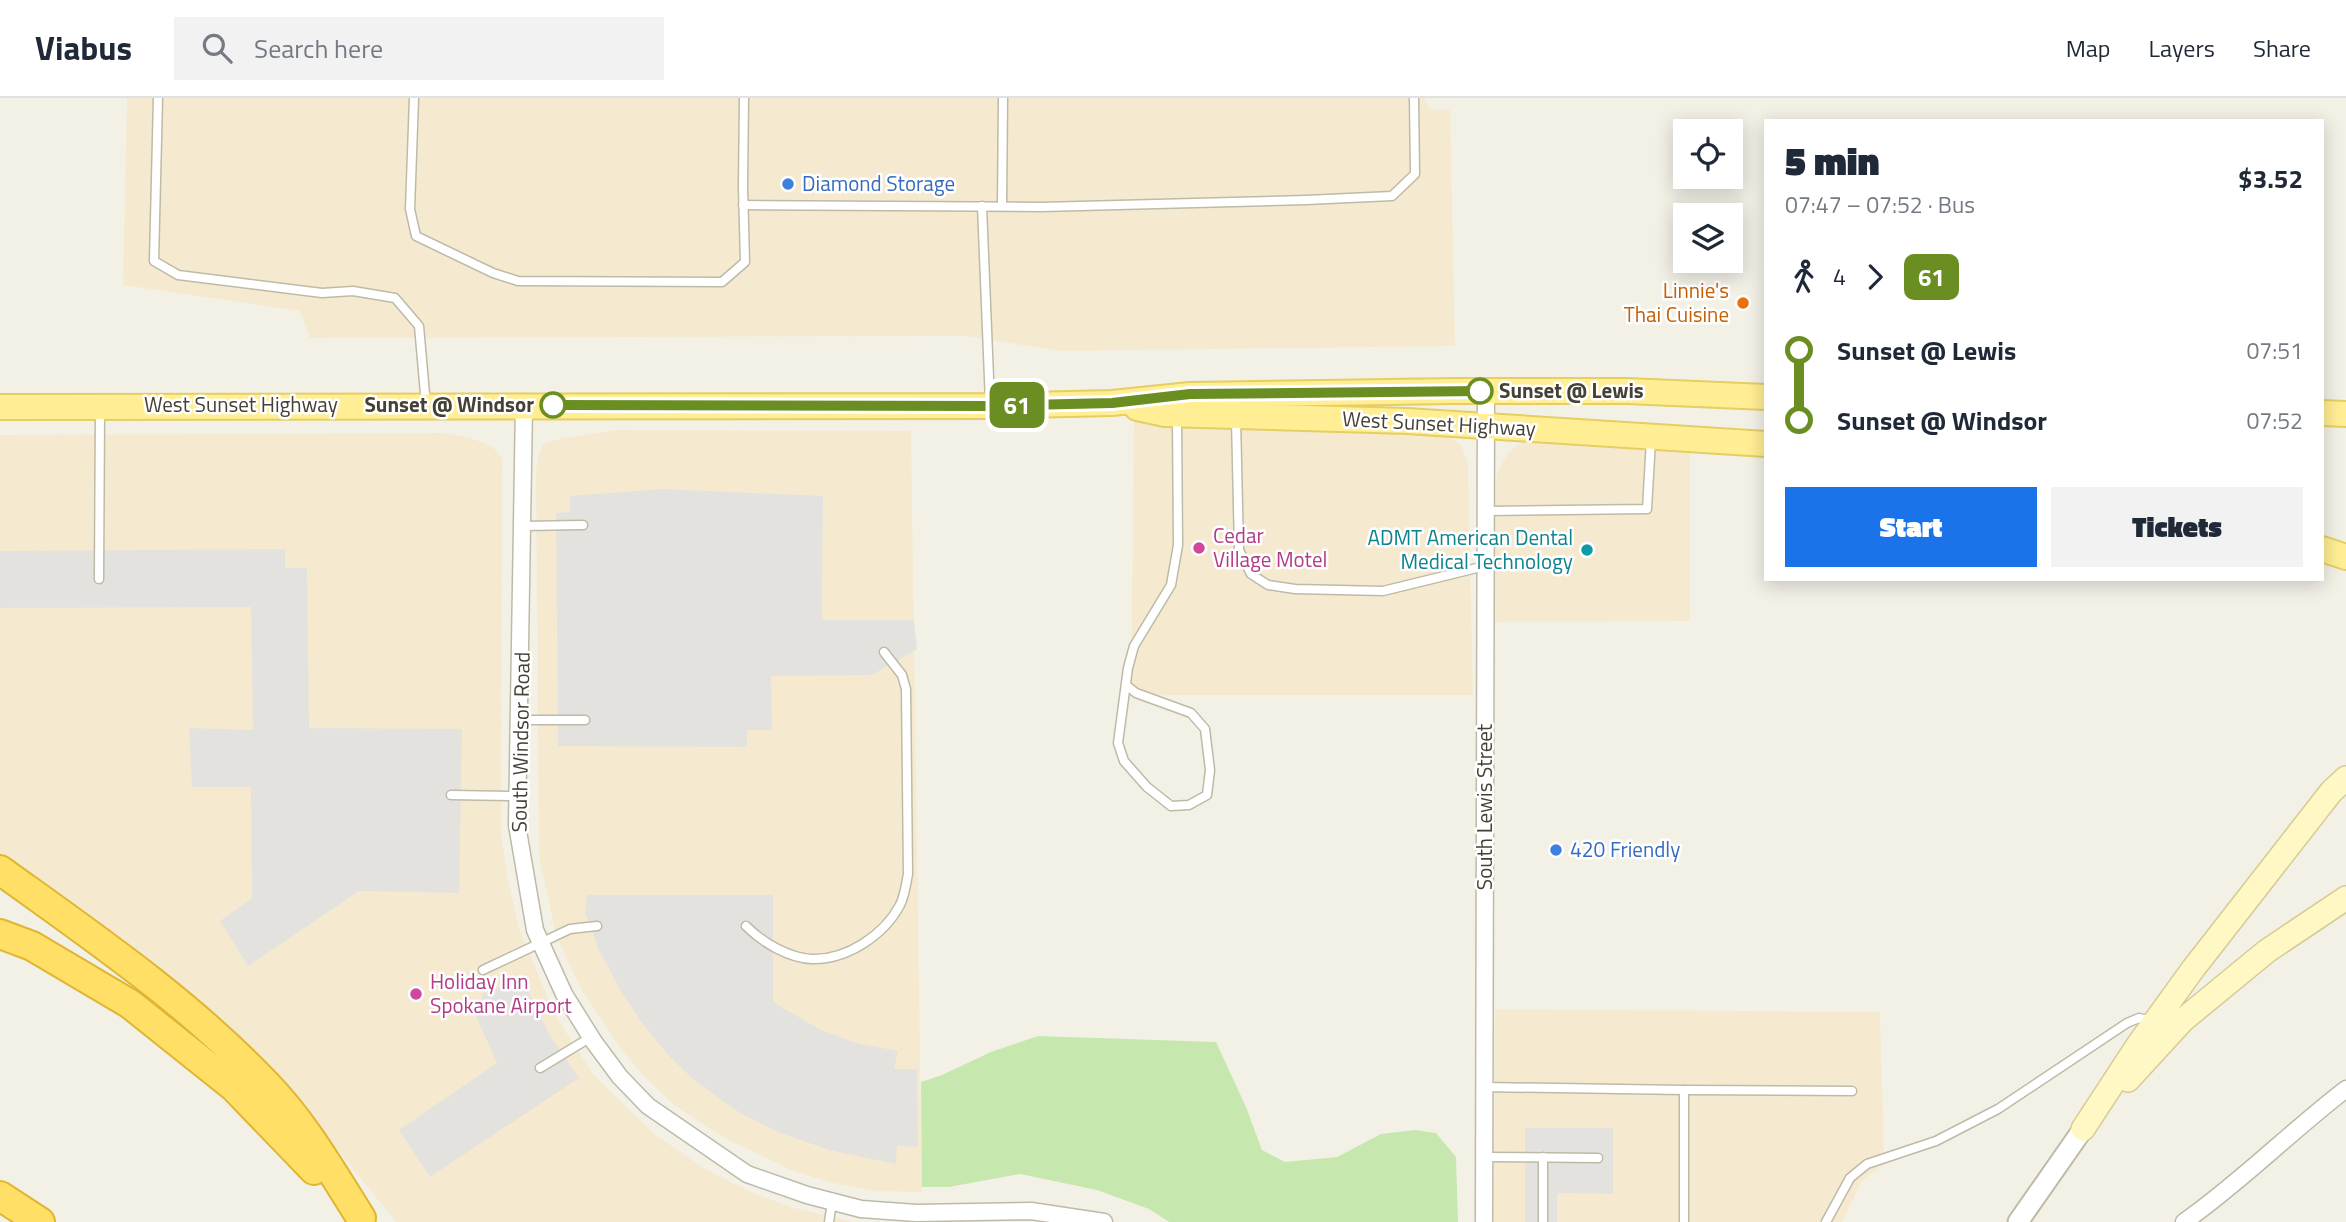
<!DOCTYPE html>
<meta charset="utf-8">
<style>
body{margin:0;font-family:"Titillium Web",sans-serif;background:#f2f2f3;color:#1f2937;height:100vh;display:flex;flex-direction:column;font-size:26px;white-space:nowrap}
*{box-sizing:border-box;margin:0}
p{font-size:23px;color:#747a83}
.icon{flex:none;width:38px;height:38px;fill:none;stroke:currentColor;stroke-width:2;stroke-linecap:round;stroke-linejoin:round}
.map{position:relative;flex:1;overflow:hidden}
.panel{position:absolute;left:1764px;top:21px;width:560px;height:462px;display:flex;flex-direction:column;background:#fff;border-radius:0px;box-shadow:0 4px 18px #0003}
.panel>*{flex:none}
.badge{padding:0 14px;border-radius:10px;font-size:24px;line-height:46px}
.buttons{position:absolute;left:1673px;top:21px;display:grid;gap:14px}
.buttons a{display:grid;place-items:center;width:70px;height:70px;border-radius:0px;background:#fff;box-shadow:0 4px 18px #0003;font-size:35px}
.map>.badge{position:absolute;translate:-50% -50%;box-shadow:0 0 0 4px #fff}
.legs{display:flex;align-items:center;gap:10px;height:77px;padding:0 21px;font-size:23px}
.legs p{margin-inline-start:auto}
.summary{display:flex;align-items:center;justify-content:space-between;height:119px;padding:0 21px}
h1{font-size:38px;font-weight:800;line-height:52px}
.primary-button{display:flex;gap:14px;margin-top:auto;padding:14px 21px}
.primary-button a{flex:1;height:80px;border-radius:0px;background:#1a73e8;color:#fff;font-size:28px;font-weight:800;line-height:80px;text-align:center}
.primary-button a+a{background:#f2f2f3;color:#1f2937}
ul{padding:0 21px;list-style:none}
li{display:flex;align-items:center;gap:24px;height:70px;font-size:26px}
li i{display:grid;place-items:center;width:10px;height:100%;margin:0 9px;background:currentColor}
li i::after{content:'';width:18px;height:18px;margin:-9px;border:5px solid;border-radius:50%;background:#fff}
li p{margin-inline-start:auto}
li:first-child i{background:linear-gradient(#0000 50%,currentColor 0)}
li:last-child i{background:linear-gradient(currentColor 50%,#0000 0)}
header{display:flex;align-items:center;gap:42px;box-sizing:border-box;height:98px;padding:0 35px;background:#fff;border-bottom:2px solid #e0e1e3}
header strong{font-size:33px}
nav{display:flex;gap:38px;margin-inline-start:auto;font-size:24px}
.search{width:490px;height:63px;background:#f2f2f3;display:flex;align-items:center;gap:18px;box-sizing:border-box;padding:0 24px;border-radius:0px;color:#747a83;font-size:26px}
.map>svg:first-child{display:block}
.commercial{fill:#f5ead0}
.green{fill:#c6e8ae}
.parking{fill:#e4e2de}
.lines{fill:none;stroke-linecap:round;stroke-linejoin:round}
.service-casing{stroke:#bebaa8;stroke-width:11}
.minor-casing{stroke:#bebaa8;stroke-width:19}
.tertiary-casing{stroke:#bebaa8;stroke-width:23}
.secondary-casing{stroke:#d4cb95;stroke-width:26}
.primary-casing{stroke:#e5ce62;stroke-width:28}
.motorway-casing{stroke:#dfb534;stroke-width:32}
.service{stroke:#fff;stroke-width:8}
.minor{stroke:#fff;stroke-width:16}
.tertiary{stroke:#fff;stroke-width:19}
.secondary{stroke:#fff8c4;stroke-width:23}
.primary{stroke:#ffee93;stroke-width:24}
.motorway{stroke:#ffdf65;stroke-width:28}
.line-1-casing{stroke:#fff;stroke-width:16}
.line-1{stroke:#6b8e23;stroke-width:10}
.shop-dot{fill:#3f7fe0;stroke:#fff;stroke-width:2.5}
.food-dot{fill:#e8710a;stroke:#fff;stroke-width:2.5}
.stop-1-dot{fill:#fff;stroke:#6b8e23;stroke-width:3.5}
.hotel-dot{fill:#d1479c;stroke:#fff;stroke-width:2.5}
.culture-dot{fill:#0f9aa8;stroke:#fff;stroke-width:2.5}
.labels{text-anchor:middle;stroke-width:5;stroke-linejoin:round;paint-order:stroke}
.shop-label{font-size:21px;fill:#366cbe;stroke:#fff;text-anchor:start}
.food-label{font-size:21px;fill:#c56008;stroke:#fff;text-anchor:end}
.stop-label{font-size:21px;font-weight:bold;fill:#464135;stroke:#fff;text-anchor:start}
.street-label{font-size:21px;fill:#464135;stroke:#fff}
.hotel-label{font-size:21px;fill:#b23c85;stroke:#fff;text-anchor:start}
.culture-label{font-size:21px;fill:#0d838f;stroke:#fff;text-anchor:end}
</style>
<header>
<strong>Viabus</strong>
<div class="search"><svg class="icon" aria-label="search" viewBox="0 0 24 24"><circle cx="10" cy="10" r="6"/><path d="M15 15l6 6"/></svg>Search here</div>
<nav><a>Map</a><a>Layers</a><a>Share</a></nav>
</header>
<div class="map">
<svg width="2346" height="1124" viewBox="0 0 2346 1124">
<rect width="100%" height="100%" fill="#f3f1e6"/>
<g class="commercial">
<path d="M 127,0 L 1424,0 L 1425,4 L 1431,11 L 1450,12 L 1455,248 L 1060,253 L 966,238 L 310,240 L 300,213 L 123,187 Z"/>
<path d="M 1134,324 L 1437,335 L 1453,340 L 1461,347 L 1468,365 L 1473,597 L 1131,597 Z"/>
<path d="M 617,332 L 911,333 L 922,1094 L 873,1093 L 829,1084 L 791,1072 L 719,1037 L 674,1007 L 644,978 L 620,950 L 583,894 L 567,862 L 555,832 L 539,759 L 536,373 L 538,358 L 543,346 L 563,340 Z"/>
<path d="M 445,335 L 470,340 L 492,348 L 502,360 L 501,734 L 507,777 L 519,830 L 555,917 L 593,976 L 653,1035 L 679,1053 L 703,1070 L 753,1095 L 794,1110 L 854,1124 L 396,1124 L 306,1013 L 227,926 L 153,866 L 0,757 L 0,337 Z"/>
<path d="M 1535,339 L 1690,350 L 1690,523 L 1492,524 L 1493,415 L 1497,375 L 1508,355 L 1521,345 Z"/>
<path d="M 1495,911 L 1880,914 L 1884,1066 L 1862,1083 L 1842,1124 L 1494,1124 Z"/>
</g>
<path class="green" d="M 1038,938 L 1216,944 L 1246,1009 L 1262,1052 L 1285,1064 L 1337,1059 L 1381,1036 L 1415,1032 L 1436,1035 L 1456,1059 L 1458,1124 L 1169,1124 L 1149,1111 L 1097,1092 L 1020,1076 L 949,1089 L 922,1089 L 921,984 L 942,977 L 991,954 Z"/>
<g class="parking">
<path d="M 662,391 L 823,398 L 822,522 L 914,522 L 917,551 L 872,577 L 771,578 L 772,632 L 747,632 L 747,649 L 558,648 L 556,415 L 570,414 L 570,398 Z"/>
<path d="M 285,451 L 285,470 L 307,470 L 309,630 L 462,631 L 459,795 L 359,793 L 248,868 L 220,823 L 252,800 L 251,689 L 192,689 L 189,630 L 253,632 L 251,509 L 0,510 L 0,453 Z"/>
<path d="M 587,797 L 773,797 L 773,904 L 819,931 L 856,945 L 898,953 L 894,971 L 917,971 L 918,1049 L 897,1048 L 896,1066 L 829,1052 L 778,1034 L 740,1015 L 695,983 L 667,956 L 640,922 L 619,890 L 598,850 L 585,814 Z"/>
<path d="M 522,880 L 549,936 L 579,980 L 430,1079 L 399,1032 L 497,965 L 475,916 L 488,910 L 481,897 Z"/>
<path d="M 1525,1030 L 1613,1030 L 1613,1096 L 1557,1095 L 1557,1124 L 1525,1124 Z"/>
</g>
<g class="lines">
<defs>
<g id="service">
<path d="M 158,0 L 154,163 L 178,177 L 322,195 L 353,193 L 395,200 L 419,228 L 426,307"/>
<path d="M 414,0 L 410,111 L 416,138 L 493,175 L 518,183 L 722,184 L 745,164 L 743,89 L 744,0"/>
<path d="M 743,107 L 1041,109 L 1306,102 L 1392,98 L 1415,76 L 1414,0"/>
<path d="M 982,108 L 990,305"/>
<path d="M 1002,108 L 1003,0"/>
<path d="M 1236,321 L 1239,452 L 1251,476 L 1268,487 L 1295,491 L 1383,493 L 1485,468"/>
<path d="M 1486,413 L 1647,411 L 1651,342"/>
<path d="M 523,428 L 583,427"/>
<path d="M 99,481 L 100,311"/>
<path d="M 1126,587 L 1136,595 L 1191,615 L 1205,631 L 1210,672 L 1207,697 L 1189,707 L 1171,708 L 1147,689 L 1124,663 L 1118,645 L 1128,570 L 1134,548 L 1171,487 L 1178,447 L 1177,319"/>
<path d="M 520,622 L 585,622"/>
<path d="M 451,697 L 518,698"/>
<path d="M 746,828 C 762,844 788,860 812,861 C 847,862 884,837 900,807 C 905,797 906,786 908,776 L 906,591 L 902,577 L 884,554"/>
<path d="M 483,872 L 570,831 L 597,828"/>
<path d="M 540,970 L 591,939"/>
<path d="M 1484,989 L 1684,992 L 1684,1124"/>
<path d="M 1684,992 L 1852,993"/>
<path d="M 1484,1059 L 1598,1060"/>
<path d="M 829,1124 L 832,1104"/>
<path d="M 1543,1124 L 1543,1059"/>
<path d="M 1826,1124 L 1850,1080 L 1867,1066 L 1936,1043 L 1998,1011 L 2127,925 L 2139,920 L 2152,923"/>
</g>
<g id="minor">
<path d="M 524,307 L 517,727 L 535,832 L 564,896 L 594,944 L 620,979 L 648,1008 L 747,1076 L 807,1097 L 861,1111 L 916,1115 L 1031,1113 L 1104,1124"/>
<path d="M 1484,1124 L 1486,293"/>
<path d="M 2184,1124 C 2241,1084 2290,1034 2346,991"/>
</g>
<path id="tertiary" d="M 2018,1124 L 2083,1031"/>
<g id="secondary">
<path d="M 2128,982 L 2183,922 L 2267,853 L 2346,800"/>
<path d="M 2083,1031 L 2138,947 L 2193,871 L 2331,694 L 2346,680"/>
</g>
<g id="primary">
<path d="M 0,309 L 990,308 L 1112,305 L 1190,297 L 1455,293 L 1627,293 L 1766,299"/>
<path d="M 1137,310 L 1165,316 L 1407,323 L 1766,346"/>
<path d="M 2322,315 L 2346,316"/>
<path d="M 2322,451 L 2346,459"/>
</g>
<g id="motorway">
<path d="M 0,772 C 93,839 187,903 266,986 C 304,1025 332,1074 361,1120"/>
<path d="M 0,836 L 32,848 L 130,906 L 234,989 L 314,1072"/>
<path d="M 0,1098 L 40,1124"/>
</g>
</defs>
<use href="#service" class="service-casing"/>
<use href="#minor" class="minor-casing"/>
<use href="#tertiary" class="tertiary-casing"/>
<use href="#secondary" class="secondary-casing"/>
<use href="#primary" class="primary-casing"/>
<use href="#motorway" class="motorway-casing"/>
<use href="#service" class="service"/>
<use href="#minor" class="minor"/>
<use href="#tertiary" class="tertiary"/>
<use href="#secondary" class="secondary"/>
<use href="#primary" class="primary"/>
<use href="#motorway" class="motorway"/>
</g>
<g class="lines">
<defs>
<path id="line-1" d="M 553,307 L 990,308 L 1112,305 L 1190,296 L 1480,293"/>
</defs>
<use href="#line-1" class="line-1-casing"/>
<use href="#line-1" class="line-1"/>
</g>
<g class="shop-dot">
<circle cx="788" cy="86" r="7"/>
<circle cx="1556" cy="752" r="7"/>
</g>
<circle class="food-dot" cx="1743" cy="205" r="7"/>
<g class="stop-1-dot">
<circle cx="1480" cy="293" r="12"/>
<circle cx="553" cy="307" r="12"/>
</g>
<g class="hotel-dot">
<circle cx="1199" cy="450" r="7"/>
<circle cx="416" cy="896" r="7"/>
</g>
<circle class="culture-dot" cx="1587" cy="452" r="7"/>
<g class="labels">
<g class="shop-label">
<text x="802" y="93">Diamond Storage</text>
<text x="1570" y="759">420 Friendly</text>
</g>
<g class="food-label">
<text x="1729" y="200">Linnie's<tspan x="1729" dy="24">Thai Cuisine</tspan></text>
</g>
<g class="stop-label">
<text x="1499" y="300">Sunset @ Lewis</text>
<text x="534" y="314" text-anchor="end">Sunset @ Windsor</text>
</g>
<g class="street-label">
<text x="241" y="314">West Sunset Highway</text>
<text transform="translate(1439 326) rotate(3)" y="7">West Sunset Highway</text>
<text transform="translate(521 644) rotate(-89)" y="7">South Windsor Road</text>
<text transform="translate(1485 709) rotate(-90)" y="7">South Lewis Street</text>
</g>
<g class="hotel-label">
<text x="1213" y="445">Cedar<tspan x="1213" dy="24">Village Motel</tspan></text>
<text x="430" y="891">Holiday Inn<tspan x="430" dy="24">Spokane Airport</tspan></text>
</g>
<g class="culture-label">
<text x="1573" y="447">ADMT American Dental<tspan x="1573" dy="24">Medical Technology</tspan></text>
</g>
</g>
</svg>
<div class="buttons">
<a><svg class="icon" aria-label="locate" viewBox="0 0 24 24"><circle cx="12" cy="12" r="6"/><path d="M12 2v4M12 18v4M2 12h4M18 12h4"/></svg></a>
<a><svg class="icon" aria-label="layers" viewBox="0 0 24 24"><path d="M12 4l9 5-9 5-9-5zM3 14l9 5 9-5"/></svg></a>
</div>
<b class="badge" style="left:1017px;top:307px;background:#6b8e23;color:#fff">61</b>
<section class="panel">
<div class="summary"><div><h1>5 min</h1><p>07:47 – 07:52 · Bus</p></div><b>$3.52</b></div>
<div class="legs"><svg class="icon" aria-label="walk" viewBox="0 0 24 24"><circle cx="13" cy="4" r="2"/><path d="M13 8l-2 6 4 7M11 14l-3 7M7 12l3-4h3l4 4"/></svg>4<svg class="icon" aria-label="forward" viewBox="0 0 24 24"><path d="M9 5l7 7-7 7"/></svg><b class="badge" style="background:#6b8e23;color:#fff">61</b></div>
<ul>
<li><i style="color:#6b8e23"></i><b>Sunset @ Lewis</b><p>07:51</p></li>
<li><i style="color:#6b8e23"></i><b>Sunset @ Windsor</b><p>07:52</p></li>
</ul>
<div class="primary-button"><a>Start</a><a>Tickets</a></div>
</section>
</div>
